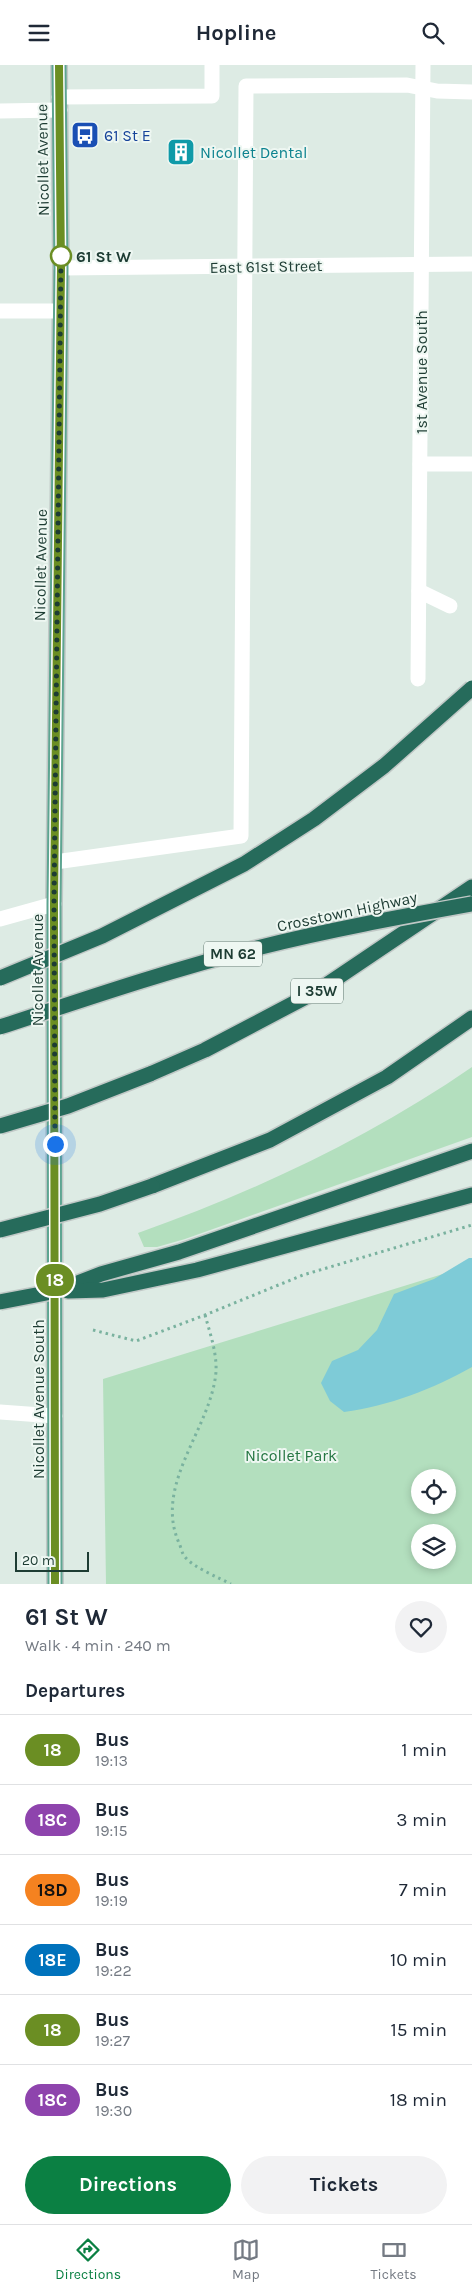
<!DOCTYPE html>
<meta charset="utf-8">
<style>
body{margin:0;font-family:Karla,sans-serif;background:#f2f2f3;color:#1f2937;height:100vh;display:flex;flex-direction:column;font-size:19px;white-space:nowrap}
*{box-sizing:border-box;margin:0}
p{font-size:16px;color:#747a83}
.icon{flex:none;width:28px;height:28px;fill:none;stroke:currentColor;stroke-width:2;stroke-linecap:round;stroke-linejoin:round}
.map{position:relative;height:1519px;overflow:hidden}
.details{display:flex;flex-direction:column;background:#fff;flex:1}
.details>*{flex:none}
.badge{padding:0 10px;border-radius:16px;font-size:18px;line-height:32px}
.fabs{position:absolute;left:411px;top:1404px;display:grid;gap:10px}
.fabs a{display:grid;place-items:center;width:45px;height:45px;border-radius:50%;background:#fff;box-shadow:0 2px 8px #0003;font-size:25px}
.scale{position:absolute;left:15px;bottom:12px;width:74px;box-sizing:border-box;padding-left:5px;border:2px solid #1d3c33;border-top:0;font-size:14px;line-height:18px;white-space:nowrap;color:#1d3c33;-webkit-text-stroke:4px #eef7f2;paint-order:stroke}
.you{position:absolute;width:25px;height:25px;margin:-12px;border:4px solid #fff;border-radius:50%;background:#1a73e8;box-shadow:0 0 0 8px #1a73e833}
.map>.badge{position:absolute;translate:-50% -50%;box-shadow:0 0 0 2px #fff}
h2{padding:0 25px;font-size:19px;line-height:45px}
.round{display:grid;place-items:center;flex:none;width:52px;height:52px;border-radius:26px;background:#f2f2f3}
.overview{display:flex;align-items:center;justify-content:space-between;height:85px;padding:0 25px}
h1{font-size:24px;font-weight:700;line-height:38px}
.cta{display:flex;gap:10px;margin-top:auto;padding:10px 25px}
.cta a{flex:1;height:58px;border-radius:30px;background:#0b8043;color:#fff;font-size:20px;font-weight:700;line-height:58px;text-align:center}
.cta a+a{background:#f2f2f3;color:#1f2937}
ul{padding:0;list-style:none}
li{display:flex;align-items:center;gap:15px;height:70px;padding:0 25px;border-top:1px solid #e0e1e3}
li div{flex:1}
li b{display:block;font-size:19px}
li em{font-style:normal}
li .badge{min-width:55px;font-weight:700;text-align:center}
header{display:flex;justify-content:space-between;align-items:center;height:65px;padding:0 25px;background:#fff;font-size:22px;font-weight:700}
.tabs{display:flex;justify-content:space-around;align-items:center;height:70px;border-top:1px solid #e0e1e3;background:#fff;font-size:14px;color:#747a83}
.tabs a{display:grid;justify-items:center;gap:2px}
.tabs .active{color:#0b8043}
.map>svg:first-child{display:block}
.green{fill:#b3dfbe;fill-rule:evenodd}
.water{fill:#7ecbd7}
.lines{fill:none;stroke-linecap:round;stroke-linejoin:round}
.major-casing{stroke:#c0c8c6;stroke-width:18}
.highway-casing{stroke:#c0c8c6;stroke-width:18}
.path{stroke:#7ab29f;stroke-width:3;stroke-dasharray:2.5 4;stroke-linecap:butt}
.minor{stroke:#fff;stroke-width:15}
.major{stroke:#5da591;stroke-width:15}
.highway{stroke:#266b5b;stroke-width:15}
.highway-bridge-casing{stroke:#c0c8c6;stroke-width:18;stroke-linecap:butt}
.highway-bridge{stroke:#266b5b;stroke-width:15}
.line-casing{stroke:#fff;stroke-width:11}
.line{stroke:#6b8e23;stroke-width:8}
.walk{stroke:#1d3c33;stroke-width:5;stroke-dasharray:0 9}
.stop-dot{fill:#fff;stroke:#6b8e23;stroke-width:2.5}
.labels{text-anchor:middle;stroke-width:4;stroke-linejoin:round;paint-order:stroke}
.shield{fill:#eef7f2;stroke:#5c746c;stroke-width:1}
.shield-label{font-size:15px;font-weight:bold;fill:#1d3c33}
.transit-label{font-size:16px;fill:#164399;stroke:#eef7f2;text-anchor:start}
.culture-label{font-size:16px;fill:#0d838f;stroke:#eef7f2;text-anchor:start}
.street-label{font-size:16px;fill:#1d3c33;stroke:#eef7f2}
.stop-label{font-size:16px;font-weight:bold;fill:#1d3c33;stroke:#eef7f2;text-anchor:start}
.park-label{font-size:16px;fill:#247642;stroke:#eef7f2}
</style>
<header><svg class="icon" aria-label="menu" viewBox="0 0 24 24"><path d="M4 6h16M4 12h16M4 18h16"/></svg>Hopline<svg class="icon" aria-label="search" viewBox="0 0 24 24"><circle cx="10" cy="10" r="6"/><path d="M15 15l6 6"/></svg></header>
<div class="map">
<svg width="472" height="1519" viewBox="0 0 472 1519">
<rect width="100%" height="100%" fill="#ddebe4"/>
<g class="green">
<path d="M 472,1002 L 472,1072 L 185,1174 L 157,1182 L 144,1182 L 138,1168 C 256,1126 369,1073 472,1002 Z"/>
<path d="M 472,1200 L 472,1519 L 106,1519 L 103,1314 ZM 420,1412 L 448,1412 L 448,1440 L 420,1440 ZM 420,1468 L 448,1468 L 448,1495 L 420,1495 Z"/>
</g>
<path class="water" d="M 469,1193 L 472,1193 L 472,1302 C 433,1324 389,1341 344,1347 L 330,1336 L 321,1318 L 332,1296 L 358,1285 L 377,1265 L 394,1229 L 434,1214 Z"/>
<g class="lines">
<defs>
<path id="major" d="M 55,1519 L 54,839 L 61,203 L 59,0"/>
<g id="highway">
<path d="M 150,1009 L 205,985 L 319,925 L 472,822"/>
<path d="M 152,1121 L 270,1075 L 387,1012 L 472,953"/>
<path d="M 57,1226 L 101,1209 L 179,1187 L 472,1086"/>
<path d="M 68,1226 L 103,1225 L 197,1205 L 472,1130"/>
</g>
</defs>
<use href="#major" class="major-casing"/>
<use href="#highway" class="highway-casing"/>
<g class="path">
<path d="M 205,1250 C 210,1268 217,1288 216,1307 C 211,1364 153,1419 179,1478 C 181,1482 182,1489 185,1492 C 193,1502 219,1513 231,1519"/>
<path d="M 93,1265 L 136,1276 L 205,1250 L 303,1210 L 472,1160"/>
</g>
<g class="minor">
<path d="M 59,32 L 212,31 L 212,0"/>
<path d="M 0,46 L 60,45"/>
<path d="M 61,203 L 472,199"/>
<path d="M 0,246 L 60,246"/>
<path d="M 420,399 L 472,399"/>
<path d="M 419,526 L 450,541"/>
<path d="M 418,614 L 423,0"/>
<path d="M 55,797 L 241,771 L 246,21 L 407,20 L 437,26 L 472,27"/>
<path d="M 0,854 L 54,839"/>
<path d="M 0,1347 L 55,1351"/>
</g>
<use href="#major" class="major"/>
<use href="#highway" class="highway"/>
<defs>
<g id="highway-bridge">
<path d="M 0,913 L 102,871 L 244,799 L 314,754 L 384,701 L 472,623"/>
<path d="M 0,962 C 85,934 170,905 257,883 C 328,865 400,852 472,839"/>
<path d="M 0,1061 L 68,1041 L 150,1009"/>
<path d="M 0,1165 L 100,1139 L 152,1121"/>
<path d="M 0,1237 L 57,1226"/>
</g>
</defs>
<use href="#highway-bridge" class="highway-bridge-casing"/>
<use href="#highway-bridge" class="highway-bridge"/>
</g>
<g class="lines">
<defs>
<path id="line" d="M 55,1519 L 54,839 L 61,203 L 59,0"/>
</defs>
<use href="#line" class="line-casing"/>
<use href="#line" class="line"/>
<path class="walk" d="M 55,1079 L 54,839 L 61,191"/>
</g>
<defs>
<symbol id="bus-square" viewBox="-11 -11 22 22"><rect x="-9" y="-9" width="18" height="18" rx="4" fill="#1a4fb4" stroke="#eef7f2"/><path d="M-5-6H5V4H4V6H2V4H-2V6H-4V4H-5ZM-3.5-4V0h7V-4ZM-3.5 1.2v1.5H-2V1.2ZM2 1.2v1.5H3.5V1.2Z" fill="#fff"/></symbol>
<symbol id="building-square" viewBox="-11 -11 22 22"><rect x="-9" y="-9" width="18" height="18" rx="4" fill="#0f9aa8" stroke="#eef7f2"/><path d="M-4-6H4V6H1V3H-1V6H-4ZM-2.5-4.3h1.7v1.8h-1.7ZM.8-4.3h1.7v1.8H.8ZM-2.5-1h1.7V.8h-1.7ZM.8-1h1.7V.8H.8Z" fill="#fff"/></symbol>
</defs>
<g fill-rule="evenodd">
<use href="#bus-square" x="69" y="54" width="32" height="32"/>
<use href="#building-square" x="165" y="71" width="32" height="32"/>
</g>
<circle class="stop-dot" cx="61" cy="191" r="10"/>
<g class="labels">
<g class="shield">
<rect x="204" y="876.5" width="58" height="25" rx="4"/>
<rect x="291" y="913.5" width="52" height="25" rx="4"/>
</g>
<g class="shield-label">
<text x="233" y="894">MN 62</text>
<text x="317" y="931">I 35W</text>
</g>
<g class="transit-label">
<text x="104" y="76">61 St E</text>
</g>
<g class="culture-label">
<text x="200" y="93">Nicollet Dental</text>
</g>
<g class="street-label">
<text transform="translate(42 95) rotate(-91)" y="6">Nicollet Avenue</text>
<text transform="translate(266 201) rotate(-1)" y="6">East 61st Street</text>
<text transform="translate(421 307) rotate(-90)" y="6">1st Avenue South</text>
<text transform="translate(40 500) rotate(-89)" y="6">Nicollet Avenue</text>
<text transform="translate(347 846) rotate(-12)" y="6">Crosstown Highway</text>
<text transform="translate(37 905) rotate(-90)" y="6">Nicollet Avenue</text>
<text transform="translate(38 1334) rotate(-90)" y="6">Nicollet Avenue South</text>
</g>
<g class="stop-label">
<text x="76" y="197">61 St W</text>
</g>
<g class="park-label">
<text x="291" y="1396">Nicollet Park</text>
</g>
</g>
</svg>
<div class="fabs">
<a><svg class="icon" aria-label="locate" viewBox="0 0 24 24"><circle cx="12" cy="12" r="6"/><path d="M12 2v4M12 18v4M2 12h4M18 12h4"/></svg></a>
<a><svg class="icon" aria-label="layers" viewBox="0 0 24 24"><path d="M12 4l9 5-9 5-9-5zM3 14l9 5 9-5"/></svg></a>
</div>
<div class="scale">20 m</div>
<div class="you" style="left:55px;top:1079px"></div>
<b class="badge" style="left:55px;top:1215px;background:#6b8e23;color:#fff">18</b>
</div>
<section class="details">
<div class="overview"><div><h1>61 St W</h1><p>Walk · 4 min · 240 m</p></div><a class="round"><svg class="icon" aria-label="heart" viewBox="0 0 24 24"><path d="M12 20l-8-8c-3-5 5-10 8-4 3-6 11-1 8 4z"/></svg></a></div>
<h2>Departures</h2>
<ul>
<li><span class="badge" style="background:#6b8e23;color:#fff">18</span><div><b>Bus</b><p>19:13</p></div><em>1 min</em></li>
<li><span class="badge" style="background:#8e44ad;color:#fff">18C</span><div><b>Bus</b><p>19:15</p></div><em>3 min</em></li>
<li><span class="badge" style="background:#f58220;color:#111">18D</span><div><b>Bus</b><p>19:19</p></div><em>7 min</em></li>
<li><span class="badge" style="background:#0072bc;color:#fff">18E</span><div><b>Bus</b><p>19:22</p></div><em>10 min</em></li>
<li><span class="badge" style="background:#6b8e23;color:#fff">18</span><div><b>Bus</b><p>19:27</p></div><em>15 min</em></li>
<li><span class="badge" style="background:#8e44ad;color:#fff">18C</span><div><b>Bus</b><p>19:30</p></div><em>18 min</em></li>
</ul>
<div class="cta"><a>Directions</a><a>Tickets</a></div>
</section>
<nav class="tabs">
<a class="active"><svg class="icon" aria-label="directions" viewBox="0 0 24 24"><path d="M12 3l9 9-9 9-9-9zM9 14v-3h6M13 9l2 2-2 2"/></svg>Directions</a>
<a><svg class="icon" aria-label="map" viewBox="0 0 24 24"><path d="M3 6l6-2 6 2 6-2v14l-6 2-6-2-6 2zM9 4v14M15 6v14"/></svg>Map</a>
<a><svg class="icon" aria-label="tickets" viewBox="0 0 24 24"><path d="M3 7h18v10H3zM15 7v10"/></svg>Tickets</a>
</nav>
